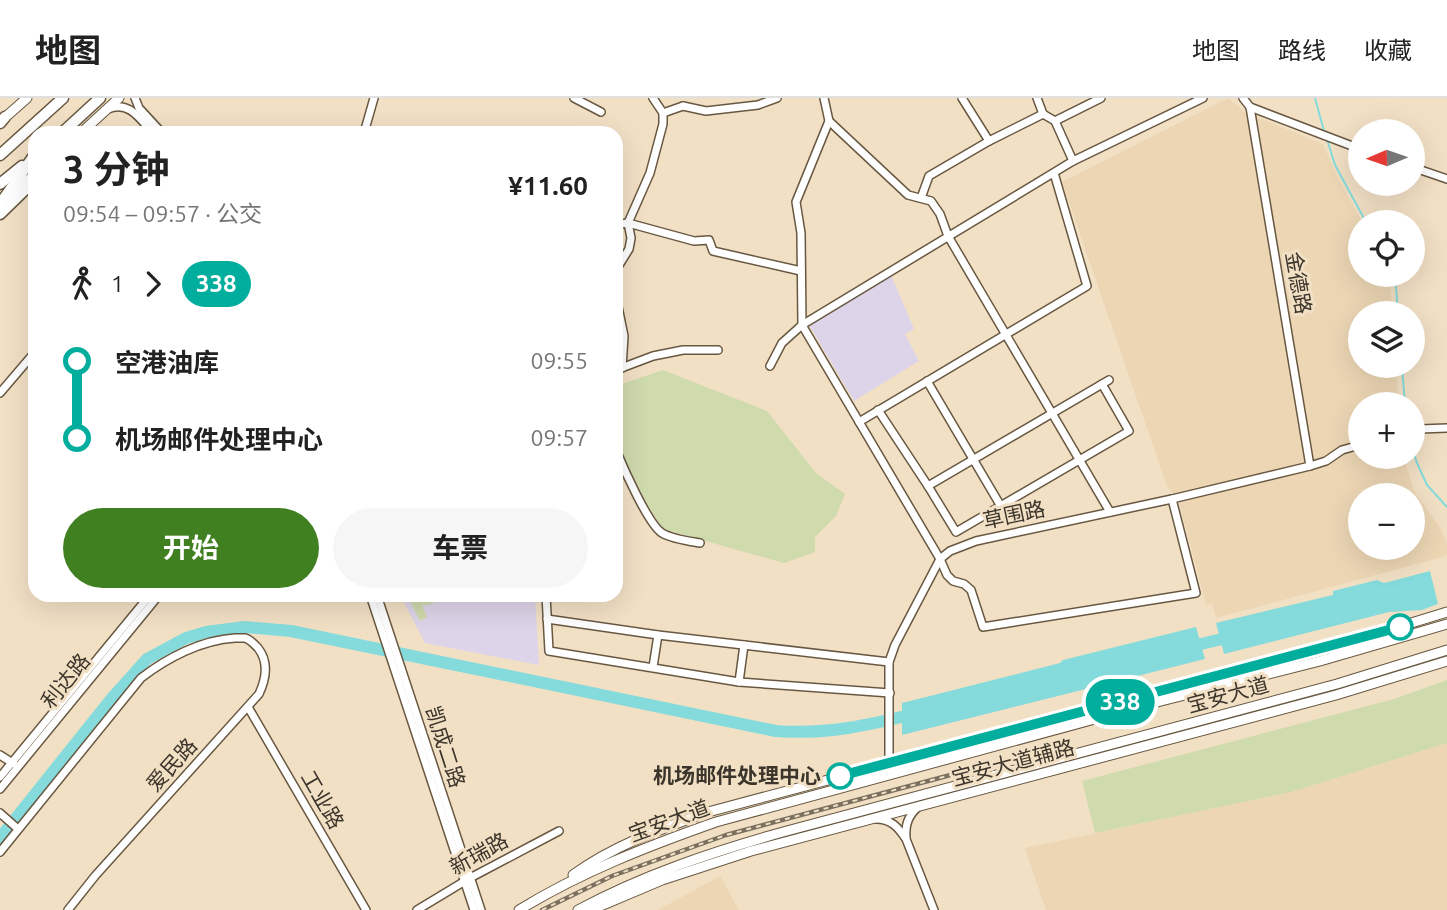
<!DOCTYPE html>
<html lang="zh">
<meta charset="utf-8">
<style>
body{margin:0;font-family:Ubuntu,"Noto Sans SC",sans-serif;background:#f6f6f6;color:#222;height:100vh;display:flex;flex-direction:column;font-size:26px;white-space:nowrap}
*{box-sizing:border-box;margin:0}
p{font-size:23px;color:#767676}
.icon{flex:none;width:38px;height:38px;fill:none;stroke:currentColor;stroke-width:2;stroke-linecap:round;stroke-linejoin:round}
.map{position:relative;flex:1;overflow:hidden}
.details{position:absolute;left:28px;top:28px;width:595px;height:476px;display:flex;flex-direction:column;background:#fff;border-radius:21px;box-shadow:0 7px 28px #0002}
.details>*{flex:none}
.badge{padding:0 14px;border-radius:23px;font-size:24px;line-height:46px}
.needle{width:46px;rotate:268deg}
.tools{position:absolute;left:1348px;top:21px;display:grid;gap:14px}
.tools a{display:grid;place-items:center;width:77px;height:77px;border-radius:50%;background:#fff;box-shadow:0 7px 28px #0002;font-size:35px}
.map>.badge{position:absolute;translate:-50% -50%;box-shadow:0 0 0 4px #fff}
.legs{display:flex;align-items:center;gap:10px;height:77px;padding:0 35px;font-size:23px}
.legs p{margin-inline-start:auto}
.head{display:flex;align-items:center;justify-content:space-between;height:119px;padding:0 35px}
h1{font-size:38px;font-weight:700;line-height:52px}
.cta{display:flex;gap:14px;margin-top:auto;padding:14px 35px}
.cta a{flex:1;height:80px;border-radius:42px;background:#418020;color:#fff;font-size:28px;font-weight:700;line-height:80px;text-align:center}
.cta a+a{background:#f6f6f6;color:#222}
ul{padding:0 35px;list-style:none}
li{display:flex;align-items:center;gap:24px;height:77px;font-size:26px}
li i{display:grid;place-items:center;width:10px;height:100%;margin:0 9px;background:currentColor}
li i::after{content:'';width:18px;height:18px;margin:-9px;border:5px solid;border-radius:50%;background:#fff}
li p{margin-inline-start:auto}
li:first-child i{background:linear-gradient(#0000 50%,currentColor 0)}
li:last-child i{background:linear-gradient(currentColor 50%,#0000 0)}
header{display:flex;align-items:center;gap:42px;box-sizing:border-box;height:98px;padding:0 35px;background:#fff;border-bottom:2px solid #e0e0e0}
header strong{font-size:33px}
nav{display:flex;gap:38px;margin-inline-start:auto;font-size:24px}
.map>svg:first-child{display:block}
.built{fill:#ecd6b4;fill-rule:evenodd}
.education{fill:#ded4e9}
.green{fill:#cfdaad}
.water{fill:#85dbdb}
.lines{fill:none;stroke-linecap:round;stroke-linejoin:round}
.stream{stroke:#85dbdb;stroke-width:2}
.river{stroke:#85dbdb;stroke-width:12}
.minor-casing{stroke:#685841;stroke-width:10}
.major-casing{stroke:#685841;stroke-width:11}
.highway-casing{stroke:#685841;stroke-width:13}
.minor{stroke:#fff;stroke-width:7}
.major{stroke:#fff;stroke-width:9}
.highway{stroke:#fff;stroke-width:10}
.rail-casing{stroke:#7b7060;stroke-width:4.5}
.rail{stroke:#f2e0c5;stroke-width:2;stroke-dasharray:5;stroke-linecap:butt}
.line-1-casing{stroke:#fff;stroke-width:16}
.line-1{stroke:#01ad9c;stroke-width:10}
.stop-1-dot{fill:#fff;stroke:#01ad9c;stroke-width:3.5}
.labels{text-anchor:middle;stroke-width:6;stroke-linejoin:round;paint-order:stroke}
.street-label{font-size:21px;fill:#3c352b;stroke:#f2e0c5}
.stop-label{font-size:21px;font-weight:bold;fill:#3c352b;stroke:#f2e0c5;text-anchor:end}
</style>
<header>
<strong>地图</strong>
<nav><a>地图</a><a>路线</a><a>收藏</a></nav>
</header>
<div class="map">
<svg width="1447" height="812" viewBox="0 0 1447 812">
<rect width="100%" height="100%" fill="#f2e0c5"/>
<g class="built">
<path d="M 1228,0 L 1245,14 L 1323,46 L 1334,72 L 1362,124 L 1360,124 L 1360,177 L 1389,177 L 1393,215 L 1360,215 L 1360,268 L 1396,268 L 1398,306 L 1360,306 L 1360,359 L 1404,359 L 1414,393 L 1441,431 L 1447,446 L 1447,456 L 1446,458 L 1439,460 L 1216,520 L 1212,506 L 1206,507 L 1179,405 L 1167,388 L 1062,84 ZM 1360,397 L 1412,397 L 1412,450 L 1360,450 Z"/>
<path d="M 1447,645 L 1447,812 L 1046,812 L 1025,750 L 1291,694 Z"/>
<path d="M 720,778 L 739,812 L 658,812 Z"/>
</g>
<g class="education">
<path d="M 891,177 L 914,231 L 905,236 L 919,263 L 854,303 L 809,227 Z"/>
<path d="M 400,497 L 535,497 L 539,567 L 425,545 Z"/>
</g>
<g class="green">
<path d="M 663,272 L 767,313 L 816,375 L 845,396 L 836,418 L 815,439 L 815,454 L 784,465 L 663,431 L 633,384 L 616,343 L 616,288 Z"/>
<path d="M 407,497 L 443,497 C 437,505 431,507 422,507 L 427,519 L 420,523 Z"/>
<path d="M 1447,582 L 1447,645 L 1291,694 L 1095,735 L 1082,683 L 1394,601 Z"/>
</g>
<g class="water">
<path d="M 1430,473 L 1438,506 L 1422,512 L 1389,514 L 1224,556 L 1216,525 L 1333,497 L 1333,493 L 1377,482 L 1384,485 Z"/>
<path d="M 1196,529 L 1205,561 L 902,637 L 902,605 L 1060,565 L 1063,562 Z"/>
</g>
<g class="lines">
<g class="stream">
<path d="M 1315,0 L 1324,33"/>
<path d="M 1327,41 L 1335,67 L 1366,124"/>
<path d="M 1393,177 L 1396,190 L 1398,215"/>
<path d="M 1402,268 L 1405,306"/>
<path d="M 1412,350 L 1417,365 L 1427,387 L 1447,409"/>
</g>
<g class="river">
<path d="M 1188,549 L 1235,538"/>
<path d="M 0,740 L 112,600 L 147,561 L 186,540 L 206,534 L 245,529 L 291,533 L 776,633 C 827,637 869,627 918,615"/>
</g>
<defs>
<g id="minor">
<path d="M 135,0 L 139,10 L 162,35"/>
<path d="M 574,0 L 601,14"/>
<path d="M 824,0 L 829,23 L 796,104 L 801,135 L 802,227 L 940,461 L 947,477 L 953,483 L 964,486 L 971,492 L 983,529 L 1196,495 L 1172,401"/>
<path d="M 962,0 L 989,43"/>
<path d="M 1037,0 L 1043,16 L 1055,23 L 1073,63"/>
<path d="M 1243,0 L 1250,9 L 1360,51"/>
<path d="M 683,8 L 706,13 L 758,7 L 777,0"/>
<path d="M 1250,9 L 1310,368"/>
<path d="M 108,11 C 129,2 140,21 153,35"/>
<path d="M 663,15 L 683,8"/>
<path d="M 829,23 L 908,97 L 931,103 L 940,116 L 948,138 L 1110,414"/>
<path d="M 1055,23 L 1101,0"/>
<path d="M 364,35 L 374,0"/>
<path d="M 1412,69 L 1447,81"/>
<path d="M 921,100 L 929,78 L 989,43 L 1043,16"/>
<path d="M 616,129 L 621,126 L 628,125 L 694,143 L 709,142 L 713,153 L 801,173"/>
<path d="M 616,172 L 629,151 L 631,140 L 628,125 L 650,75 L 663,26 L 663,15 L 653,0"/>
<path d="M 616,199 L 624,238 L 622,270"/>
<path d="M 770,268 L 782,245 L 802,227 L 1073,63 L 1203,0"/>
<path d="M 616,272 L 653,258 L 683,252 L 718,252"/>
<path d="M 927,283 L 1009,422"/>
<path d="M 0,295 L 35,254"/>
<path d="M 878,312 L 928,388 L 956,434 L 1129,333 L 1102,286"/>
<path d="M 859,324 L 1087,188 L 1054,75"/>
<path d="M 1412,333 L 1420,331 L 1447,330"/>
<path d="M 616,352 C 623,369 648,426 662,435 C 672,441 688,443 700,445"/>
<path d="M 928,388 L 1109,282"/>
<path d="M 370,497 L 474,812"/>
<path d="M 377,497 L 481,812"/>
<path d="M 546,497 L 549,553 L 739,584 L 890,595"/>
<path d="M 547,521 L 658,537 L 889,564"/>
<path d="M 653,569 L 658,537"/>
<path d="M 739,584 L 744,547"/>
<path d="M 248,609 L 366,812"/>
<path d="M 0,657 L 14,666"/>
<path d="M 889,665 L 889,564 L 895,547 L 940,461 L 950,453 L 976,443 L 1172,401 L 1310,368 L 1326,363 L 1342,352 L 1360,347"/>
<path d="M 0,679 L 150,497"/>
<path d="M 0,691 L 159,497"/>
<path d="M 0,715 L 18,731"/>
<path d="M 876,721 C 891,721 898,729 906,741 L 934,812"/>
<path d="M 906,740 C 905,727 908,718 918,709"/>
<path d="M 0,754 L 141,580 C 167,560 201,542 235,540 C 235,540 245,540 245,540 C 250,541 255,547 258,550 C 269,564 266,581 259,596 L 95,778 L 68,812"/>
<path d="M 417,812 L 470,780 L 559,733"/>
</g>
<g id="major">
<path d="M 2,22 L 27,0"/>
<path d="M 81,35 L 119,0"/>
<path d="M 9,98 L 35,76"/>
<path d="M 573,777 C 614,747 661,731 708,714 L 1382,534 L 1447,514"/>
<path d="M 519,812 C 581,774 648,748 716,724 L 1161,603 L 1320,563 L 1447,526"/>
<path d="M 578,812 C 643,777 712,754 783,734 L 1337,586 L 1447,552"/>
<path d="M 591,812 L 662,782 L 751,753 L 1336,597 L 1447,563"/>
</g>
<g id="highway">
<path d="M 0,25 L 5,19"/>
<path d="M 62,35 L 100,0"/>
<path d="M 0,57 L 63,0"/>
<path d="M 0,86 L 22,68"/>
<path d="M 0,106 L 33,59"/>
<path d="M 0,116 L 35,82"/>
</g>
</defs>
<use href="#minor" class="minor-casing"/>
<use href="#major" class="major-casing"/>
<use href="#highway" class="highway-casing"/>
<use href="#minor" class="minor"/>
<use href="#major" class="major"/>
<use href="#highway" class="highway"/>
<defs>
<path id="rail" d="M 542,812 L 612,778 L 726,737 L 958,675"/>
</defs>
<use href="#rail" class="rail-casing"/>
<use href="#rail" class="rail"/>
</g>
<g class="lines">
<defs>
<path id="line-1" d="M 840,678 L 1400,529"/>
</defs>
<use href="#line-1" class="line-1-casing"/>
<use href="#line-1" class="line-1"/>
</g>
<g class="stop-1-dot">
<circle cx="1400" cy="529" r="12"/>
<circle cx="840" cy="678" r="12"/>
</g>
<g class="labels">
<g class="street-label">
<text transform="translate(1298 185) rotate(80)" y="7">金德路</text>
<text transform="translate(1014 417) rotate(-12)" y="7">草围路</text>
<text transform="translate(66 583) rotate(-51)" y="7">利达路</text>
<text transform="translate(1228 597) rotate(-15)" y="7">宝安大道</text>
<text transform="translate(445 649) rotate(72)" y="7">凯成二路</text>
<text transform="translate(1013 665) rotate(-15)" y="7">宝安大道辅路</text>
<text transform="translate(172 667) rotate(-48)" y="7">爱民路</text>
<text transform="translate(322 702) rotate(60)" y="7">工业路</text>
<text transform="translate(669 723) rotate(-20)" y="7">宝安大道</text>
<text transform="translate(479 756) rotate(-29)" y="7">新瑞路</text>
</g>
<g class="stop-label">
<text x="821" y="685">机场邮件处理中心</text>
</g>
</g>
</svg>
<div class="tools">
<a><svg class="needle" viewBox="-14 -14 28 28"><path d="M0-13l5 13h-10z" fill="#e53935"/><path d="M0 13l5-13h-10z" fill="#767676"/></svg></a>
<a><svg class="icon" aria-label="locate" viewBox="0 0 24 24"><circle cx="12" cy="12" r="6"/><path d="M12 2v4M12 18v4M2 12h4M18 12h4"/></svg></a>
<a><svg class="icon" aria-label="layers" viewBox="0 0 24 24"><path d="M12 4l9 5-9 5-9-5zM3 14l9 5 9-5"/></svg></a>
<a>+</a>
<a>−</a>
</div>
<b class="badge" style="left:1120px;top:604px;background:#01ad9c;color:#fff">338</b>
<section class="details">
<div class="head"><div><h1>3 分钟</h1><p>09:54 – 09:57 · 公交</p></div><b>¥11.60</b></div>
<div class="legs"><svg class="icon" aria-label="walk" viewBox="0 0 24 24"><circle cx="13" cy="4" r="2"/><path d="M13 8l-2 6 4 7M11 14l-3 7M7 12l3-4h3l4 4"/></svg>1<svg class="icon" aria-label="forward" viewBox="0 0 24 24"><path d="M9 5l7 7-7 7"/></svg><b class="badge" style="background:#01ad9c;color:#fff">338</b></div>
<ul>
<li><i style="color:#01ad9c"></i><b>空港油库</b><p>09:55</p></li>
<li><i style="color:#01ad9c"></i><b>机场邮件处理中心</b><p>09:57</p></li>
</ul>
<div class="cta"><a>开始</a><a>车票</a></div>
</section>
</div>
